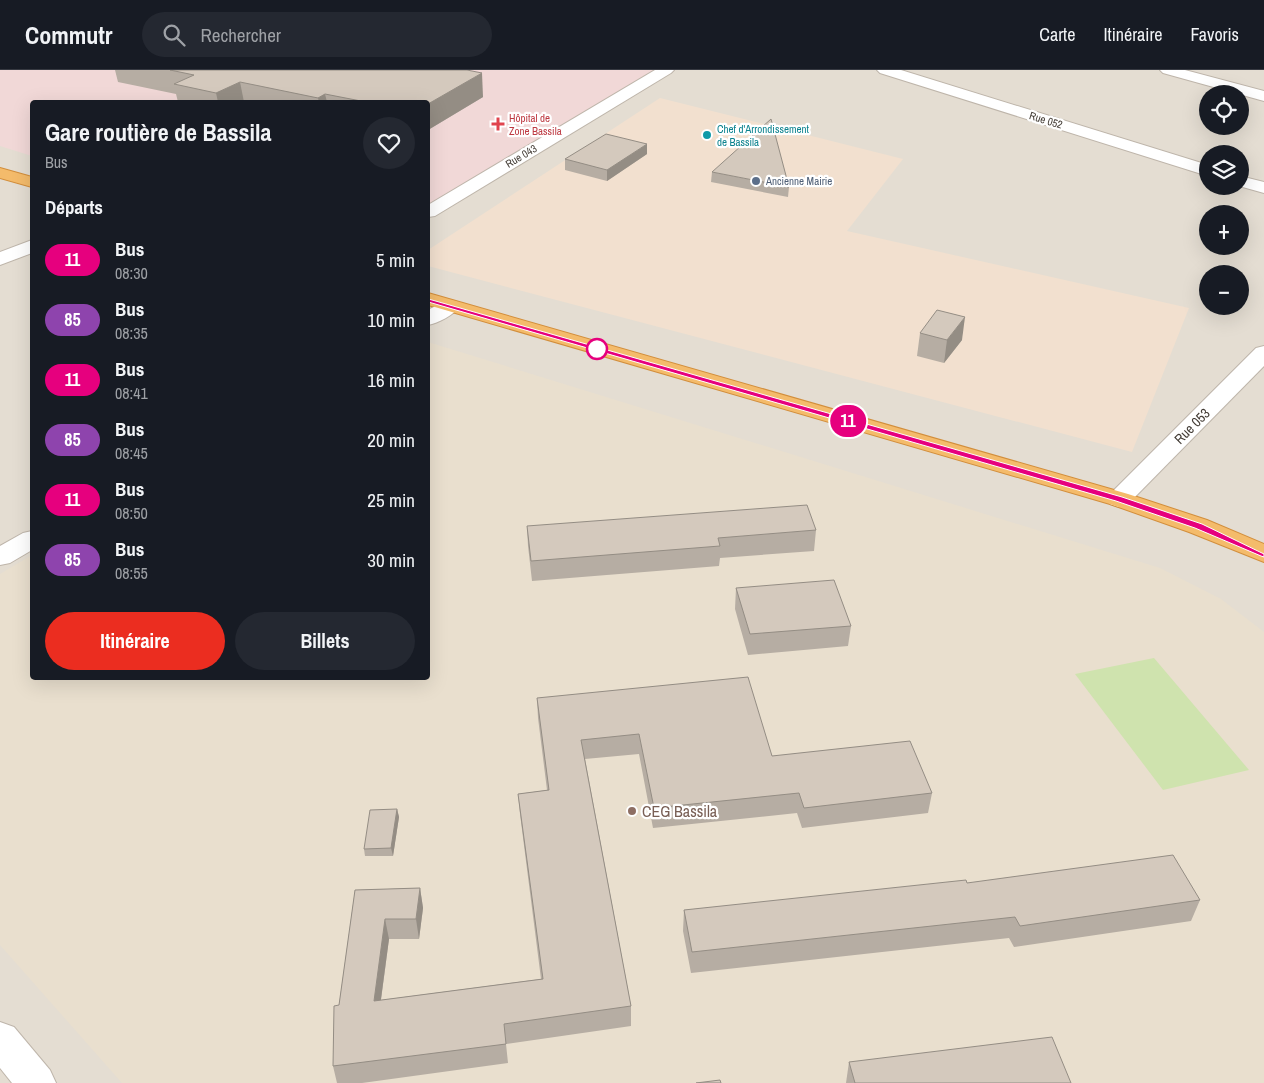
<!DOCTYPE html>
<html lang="fr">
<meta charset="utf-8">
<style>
body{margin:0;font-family:"Archivo Narrow",sans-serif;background:#242831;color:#f1f3f6;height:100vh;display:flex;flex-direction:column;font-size:19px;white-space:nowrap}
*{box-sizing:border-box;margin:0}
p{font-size:16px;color:#9ea1a6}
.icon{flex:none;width:28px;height:28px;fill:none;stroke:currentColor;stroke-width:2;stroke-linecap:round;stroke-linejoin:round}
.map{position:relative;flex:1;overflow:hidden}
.sheet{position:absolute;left:30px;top:30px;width:400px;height:580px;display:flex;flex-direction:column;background:#171b24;border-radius:5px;box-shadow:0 5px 20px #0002}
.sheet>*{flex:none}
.badge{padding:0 10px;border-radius:16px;font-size:18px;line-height:32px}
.tools{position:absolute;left:1199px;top:15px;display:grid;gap:10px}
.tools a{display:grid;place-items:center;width:50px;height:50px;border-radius:50%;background:#171b24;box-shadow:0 5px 20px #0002;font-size:25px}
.map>.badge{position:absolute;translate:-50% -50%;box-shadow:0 0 0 2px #fff}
h2{padding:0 15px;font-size:19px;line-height:45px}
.round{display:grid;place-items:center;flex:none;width:52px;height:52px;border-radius:26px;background:#242831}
.overview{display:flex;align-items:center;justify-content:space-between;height:85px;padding:0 15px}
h1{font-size:24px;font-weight:700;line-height:38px}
.action{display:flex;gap:10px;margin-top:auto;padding:10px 15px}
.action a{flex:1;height:58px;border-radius:30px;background:#eb2d20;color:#fff;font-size:20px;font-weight:700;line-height:58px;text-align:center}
.action a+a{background:#242831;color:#f1f3f6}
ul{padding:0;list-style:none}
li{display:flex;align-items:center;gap:15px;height:60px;padding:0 15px}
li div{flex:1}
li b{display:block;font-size:19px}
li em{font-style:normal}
li .badge{min-width:55px;font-weight:700;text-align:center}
header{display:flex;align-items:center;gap:30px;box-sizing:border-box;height:70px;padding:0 25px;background:#171b24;border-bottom:1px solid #363941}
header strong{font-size:24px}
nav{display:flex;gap:28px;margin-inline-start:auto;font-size:18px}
.search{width:350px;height:45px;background:#242831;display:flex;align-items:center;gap:12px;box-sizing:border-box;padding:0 18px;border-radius:28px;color:#9ea1a6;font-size:19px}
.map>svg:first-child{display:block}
.residential{fill:#e4ddd2;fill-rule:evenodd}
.commercial{fill:#f2e0cf}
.education{fill:#e9dfce}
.medical{fill:#f1d8d7}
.green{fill:#cfe3ae}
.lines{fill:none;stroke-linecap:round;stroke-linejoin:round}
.minor-casing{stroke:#beb5aa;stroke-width:2}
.highway-casing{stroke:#d28e3c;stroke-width:2}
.minor{fill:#fff;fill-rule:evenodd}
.highway{fill:#f4bb6b;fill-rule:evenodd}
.wall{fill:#b6ada3}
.shaded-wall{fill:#948d84}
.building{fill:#d4c9bd;stroke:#948d84}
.line{fill:#e6007e;stroke:#fff}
.health-dot{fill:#e0444e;stroke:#fff;stroke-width:2}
.culture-dot{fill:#0f9aa8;stroke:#fff;stroke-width:2}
.service-dot{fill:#5c6f8a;stroke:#fff;stroke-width:2}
.stop-dot{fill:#fff;stroke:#e6007e;stroke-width:2.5}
.education-dot{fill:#8d6e63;stroke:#fff;stroke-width:2}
.labels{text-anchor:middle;stroke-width:4.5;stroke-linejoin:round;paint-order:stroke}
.far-health-label{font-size:11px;fill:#be3a42;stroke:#fff;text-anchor:start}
.far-street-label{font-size:11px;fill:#423b34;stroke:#fff}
.far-culture-label{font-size:11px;fill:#0d838f;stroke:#fff;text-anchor:start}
.far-service-label{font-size:11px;fill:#4e5e75;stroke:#fff;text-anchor:start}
.street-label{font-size:14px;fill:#423b34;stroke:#fff}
.near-education-label{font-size:16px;fill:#785e54;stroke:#fff;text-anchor:start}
</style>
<header>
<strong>Commutr</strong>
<div class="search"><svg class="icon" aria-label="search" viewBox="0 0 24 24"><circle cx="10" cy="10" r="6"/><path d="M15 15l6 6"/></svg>Rechercher</div>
<nav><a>Carte</a><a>Itinéraire</a><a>Favoris</a></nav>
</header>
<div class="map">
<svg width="1264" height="1013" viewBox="0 0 1264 1013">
<rect width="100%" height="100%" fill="#f0ebe3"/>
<path class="residential" d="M 0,0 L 1264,0 L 1264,1013 L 0,1013 ZM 1208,24 L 1240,24 L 1240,56 L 1208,56 ZM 32,32 L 428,32 L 428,608 L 32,608 ZM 1208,84 L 1240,84 L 1240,116 L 1208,116 ZM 1208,144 L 1240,144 L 1240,176 L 1208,176 ZM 1208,204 L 1240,204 L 1240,236 L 1208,236 Z"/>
<path class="commercial" d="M 660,28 L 903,89 L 847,161 L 1189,238 L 1132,382 L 428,196 L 428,180 Z"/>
<path class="education" d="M 428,272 L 1160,498 L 1221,529 L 1264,562 L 1264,1013 L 122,1013 L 0,875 L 0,504 L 32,485 L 32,608 L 428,608 Z"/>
<path class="medical" d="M 0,0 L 656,0 L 528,79 L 428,138 L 428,32 L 32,32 L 32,86 L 0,76 Z"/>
<path class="green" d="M 1154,588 L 1249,700 L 1163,720 L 1075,604 Z"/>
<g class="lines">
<defs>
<g id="minor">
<path d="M 655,0 L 674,0 L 671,3 L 435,146 L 428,147 L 428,135 Z"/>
<path d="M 877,0 L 901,0 L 1208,95 L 1208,106 L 880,3 Z"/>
<path d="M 1160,0 L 1185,0 L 1264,21 L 1264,31 L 1163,3 Z"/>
<path d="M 1240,106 L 1264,112 L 1264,123 L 1239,116 Z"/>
<path d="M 32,170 L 32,183 L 0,195 L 0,182 Z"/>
<path d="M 450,230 L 457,232 L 460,236 C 454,245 438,253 428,255 L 428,240 L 443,232 Z"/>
<path d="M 1264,276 L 1264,296 L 1128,434 L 1119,437 L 1110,434 L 1106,429 L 1110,424 L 1256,278 Z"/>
<path d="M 32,461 L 32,480 L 10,493 L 0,495 L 0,476 L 23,463 Z"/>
<path d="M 0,952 L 14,957 L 50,1000 L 56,1013 L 12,1013 L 0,998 Z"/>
</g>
<g id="highway">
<path d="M 0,98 L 32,107 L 32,117 L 0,108 Z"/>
<path d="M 428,223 L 1128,424 L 1207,450 L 1264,474 L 1264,492 L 1189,462 L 1110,434 L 428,235 Z"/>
</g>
</defs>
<use href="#minor" class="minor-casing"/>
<use href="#highway" class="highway-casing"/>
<use href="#minor" class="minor"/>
<use href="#highway" class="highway"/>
</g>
<g class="wall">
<path d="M 115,0 L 467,0 L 483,27 L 428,60 L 428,32 L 178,32 L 176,24 L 118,12 Z"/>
<path d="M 647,84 L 607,111 L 565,100 L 565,89 Z"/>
<path d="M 712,102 L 789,117 L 788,127 L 711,112 Z"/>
<path d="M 920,263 L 962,270 L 944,293 L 917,286 Z"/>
<path d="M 527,456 L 816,460 L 814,481 L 720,488 L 719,496 L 532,511 L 528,476 Z"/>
<path d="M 736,518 L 851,556 L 848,576 L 748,585 L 735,539 Z"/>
<path d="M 537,628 L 772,686 L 932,723 L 928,743 L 802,758 L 797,743 L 653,758 L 639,684 L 585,689 L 631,936 L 631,956 L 506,974 L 508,993 L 362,1013 L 337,1013 L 333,996 L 339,935 L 355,820 L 420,818 L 423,838 L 419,869 L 389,869 L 381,930 L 541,909 L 520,744 L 518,724 L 547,720 L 538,648 Z"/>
<path d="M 397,739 L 399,747 L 393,786 L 365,786 L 364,779 Z"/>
<path d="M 967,813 L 1200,830 L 1191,851 L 1014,877 L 1009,868 L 691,903 L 683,861 L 684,840 Z"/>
<path d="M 849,992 L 1071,1013 L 846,1013 Z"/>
</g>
<g class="shaded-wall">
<path d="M 482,3 L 483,27 L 428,60 L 428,34 Z"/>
<path d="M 240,12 L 244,32 L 218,32 L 216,23 Z"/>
<path d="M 325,24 L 327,32 L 319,32 L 318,28 Z"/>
<path d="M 647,74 L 647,84 L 607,111 L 607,100 Z"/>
<path d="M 965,247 L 962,270 L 944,293 L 947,270 Z"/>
<path d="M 397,739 L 399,747 L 393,786 L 391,778 Z"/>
<path d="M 420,818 L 423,838 L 419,869 L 416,849 Z"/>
<path d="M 385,849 L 389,869 L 378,951 L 374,931 Z"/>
</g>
<g class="building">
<path d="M 170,0 L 467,0 L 482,3 L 428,34 L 428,32 L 366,32 L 325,24 L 318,28 L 240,12 L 216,23 L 174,14 L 194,5 Z"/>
<path d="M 771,49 L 789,117 L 712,102 Z"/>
<path d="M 606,64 L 647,74 L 607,100 L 565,89 Z"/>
<path d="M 937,240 L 965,247 L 947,270 L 920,263 Z"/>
<path d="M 807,435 L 816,460 L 718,468 L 720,476 L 531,491 L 527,456 Z"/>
<path d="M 834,510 L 851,556 L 750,564 L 736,518 Z"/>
<path d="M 748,607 L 772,686 L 910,671 L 932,723 L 804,738 L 799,723 L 654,738 L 639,664 L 581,670 L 631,936 L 504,954 L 506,974 L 333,996 L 334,936 L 339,935 L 355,820 L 420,818 L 416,849 L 385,849 L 374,931 L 543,909 L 518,724 L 549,720 L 537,628 Z"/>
<path d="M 397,739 L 391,778 L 364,779 L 370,740 Z"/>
<path d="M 1173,785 L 1200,830 L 1020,856 L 1015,847 L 692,882 L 684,840 L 966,810 L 967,813 Z"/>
<path d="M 1052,967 L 1071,1013 L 855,1013 L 849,992 Z"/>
<path d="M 720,1010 L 721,1013 L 696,1013 Z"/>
</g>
<path class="line" d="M 425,228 L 1122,427 L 1202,454 L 1264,484 L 1264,487 L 1261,486 L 1195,458 L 1116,431 L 425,231 Z"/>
<path class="health-dot" d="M495.5 46.5h5v5h5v5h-5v5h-5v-5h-5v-5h5z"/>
<circle class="culture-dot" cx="707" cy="65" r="5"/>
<circle class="service-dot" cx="756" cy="111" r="5"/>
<circle class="stop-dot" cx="597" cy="279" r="10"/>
<circle class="education-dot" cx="632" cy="741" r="5"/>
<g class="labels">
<g class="far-health-label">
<text x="509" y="52">Hôpital de<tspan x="509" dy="13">Zone Bassila</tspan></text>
</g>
<g class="far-street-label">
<text transform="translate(1046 50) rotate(17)" y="4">Rue 052</text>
<text transform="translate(521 86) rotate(-31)" y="4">Rue 043</text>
</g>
<g class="far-culture-label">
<text x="717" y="63">Chef d'Arrondissement<tspan x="717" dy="13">de Bassila</tspan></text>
</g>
<g class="far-service-label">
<text x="766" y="115">Ancienne Mairie</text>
</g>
<g class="street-label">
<text transform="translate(1192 356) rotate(-45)" y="5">Rue 053</text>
</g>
<g class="near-education-label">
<text x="642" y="747">CEG Bassila</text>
</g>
</g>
</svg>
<div class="tools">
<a><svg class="icon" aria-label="locate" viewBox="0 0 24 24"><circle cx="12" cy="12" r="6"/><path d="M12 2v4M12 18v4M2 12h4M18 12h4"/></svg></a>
<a><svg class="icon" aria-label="layers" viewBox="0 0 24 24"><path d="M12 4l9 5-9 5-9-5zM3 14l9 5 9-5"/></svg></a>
<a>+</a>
<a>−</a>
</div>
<b class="badge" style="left:848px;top:351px;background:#e6007e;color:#fff">11</b>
<section class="sheet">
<div class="overview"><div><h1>Gare routière de Bassila</h1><p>Bus</p></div><a class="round"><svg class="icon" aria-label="heart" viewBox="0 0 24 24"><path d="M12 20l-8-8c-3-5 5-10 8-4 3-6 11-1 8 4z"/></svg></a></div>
<h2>Départs</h2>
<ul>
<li><span class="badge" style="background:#e6007e;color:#fff">11</span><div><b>Bus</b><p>08:30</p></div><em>5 min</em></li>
<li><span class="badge" style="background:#8e44ad;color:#fff">85</span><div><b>Bus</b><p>08:35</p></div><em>10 min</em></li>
<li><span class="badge" style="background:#e6007e;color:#fff">11</span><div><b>Bus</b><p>08:41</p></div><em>16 min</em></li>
<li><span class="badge" style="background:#8e44ad;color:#fff">85</span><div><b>Bus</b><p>08:45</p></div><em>20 min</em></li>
<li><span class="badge" style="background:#e6007e;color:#fff">11</span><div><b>Bus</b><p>08:50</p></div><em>25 min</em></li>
<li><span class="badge" style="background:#8e44ad;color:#fff">85</span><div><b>Bus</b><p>08:55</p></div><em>30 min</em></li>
</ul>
<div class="action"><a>Itinéraire</a><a>Billets</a></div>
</section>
</div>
